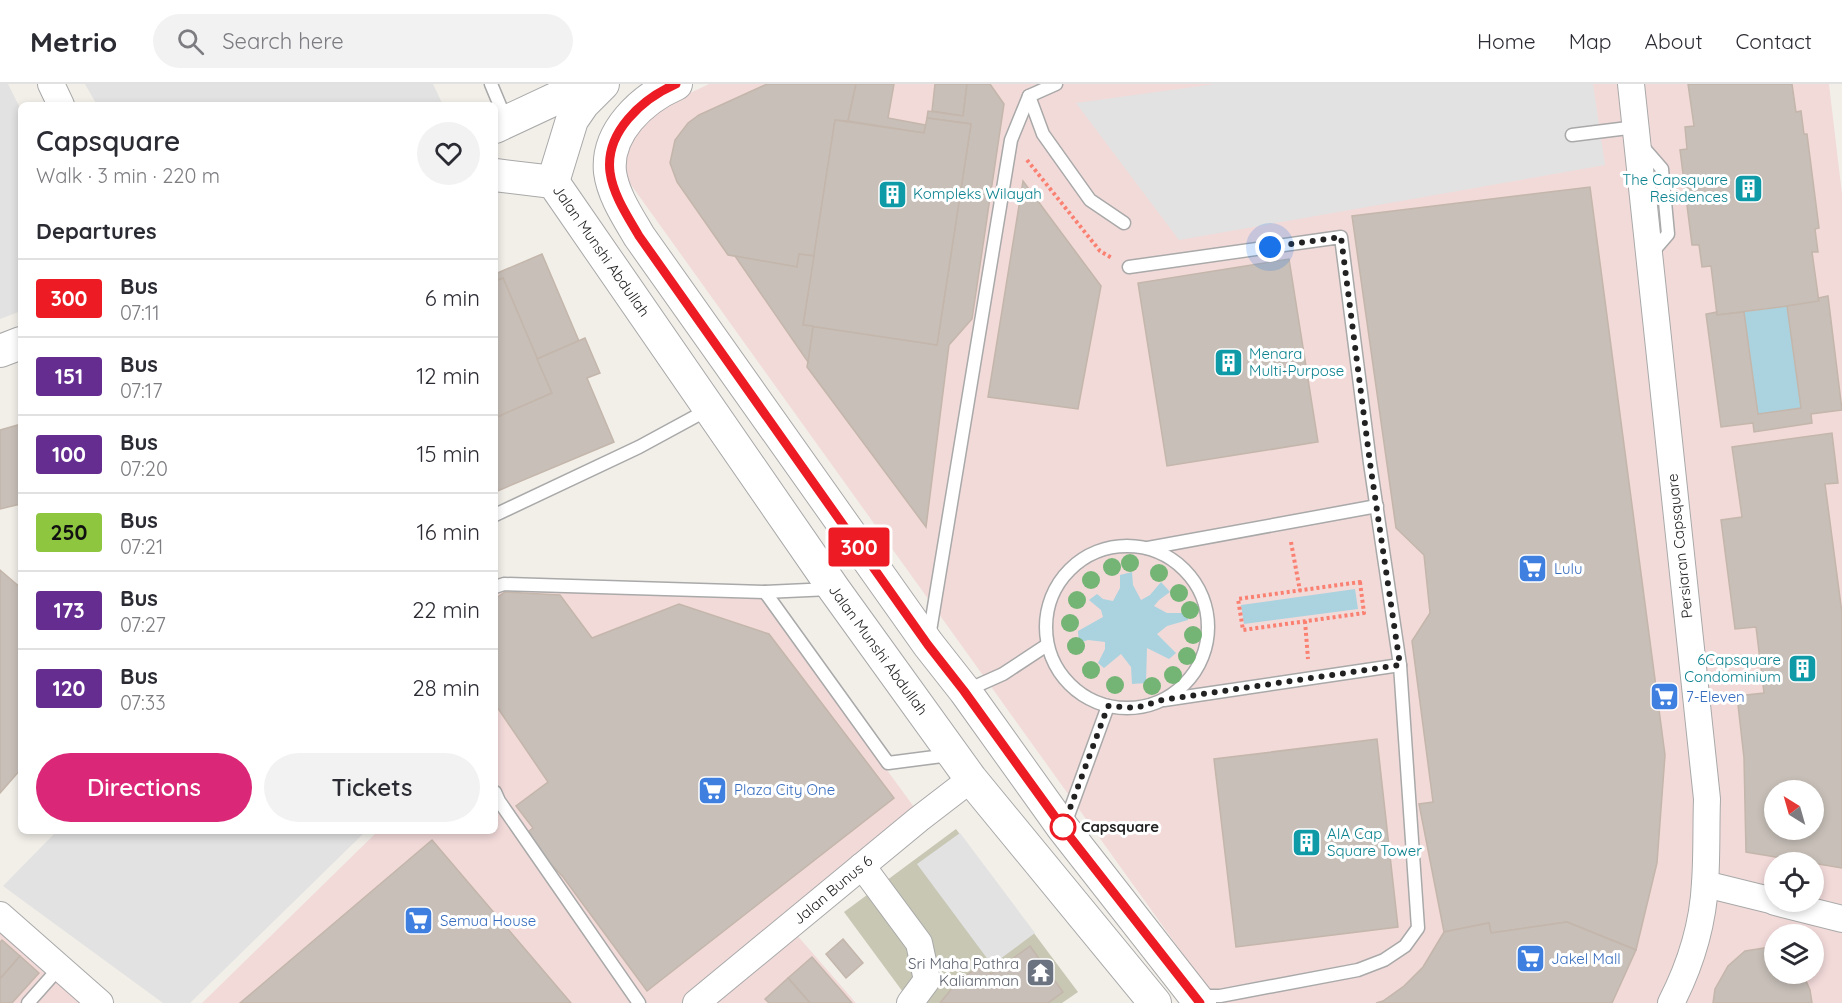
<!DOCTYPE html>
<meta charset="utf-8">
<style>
body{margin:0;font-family:Quicksand,sans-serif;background:#f2f2f3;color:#2b2b33;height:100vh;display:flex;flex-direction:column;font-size:22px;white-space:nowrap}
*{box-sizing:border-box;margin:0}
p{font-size:20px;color:#7c7c81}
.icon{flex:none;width:33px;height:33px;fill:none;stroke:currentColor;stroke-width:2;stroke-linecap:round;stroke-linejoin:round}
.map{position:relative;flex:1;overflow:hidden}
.sheet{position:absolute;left:18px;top:18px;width:480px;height:732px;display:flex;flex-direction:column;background:#fff;border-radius:9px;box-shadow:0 3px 9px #0003}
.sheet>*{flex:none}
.badge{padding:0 12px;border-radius:4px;font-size:21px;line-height:39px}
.needle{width:39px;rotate:323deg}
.buttons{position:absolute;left:1764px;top:696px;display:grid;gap:12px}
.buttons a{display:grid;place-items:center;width:60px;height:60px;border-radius:50%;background:#fff;box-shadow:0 3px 9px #0003;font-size:30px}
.you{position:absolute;width:30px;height:30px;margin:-15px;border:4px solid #fff;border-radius:50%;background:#1a73e8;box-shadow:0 0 0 9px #1a73e833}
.map>.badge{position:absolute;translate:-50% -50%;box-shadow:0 0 0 3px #fff}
h2{padding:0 18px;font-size:22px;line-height:54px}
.round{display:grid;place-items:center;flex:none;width:63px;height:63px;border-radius:32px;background:#f2f2f3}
.summary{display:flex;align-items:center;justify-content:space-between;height:102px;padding:0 18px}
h1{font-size:28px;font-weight:600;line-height:45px}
.cta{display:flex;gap:12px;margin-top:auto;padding:12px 18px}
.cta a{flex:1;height:69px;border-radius:36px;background:#db2777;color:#fff;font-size:24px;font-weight:600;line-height:69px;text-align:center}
.cta a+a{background:#f2f2f3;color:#2b2b33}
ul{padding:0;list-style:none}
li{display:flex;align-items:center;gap:18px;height:78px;padding:0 18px;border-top:2px solid #e1e1e2}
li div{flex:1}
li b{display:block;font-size:22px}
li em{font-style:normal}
li .badge{min-width:66px;font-weight:700;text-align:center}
header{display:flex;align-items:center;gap:36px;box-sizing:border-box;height:84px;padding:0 30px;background:#fff;border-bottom:2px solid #e1e1e2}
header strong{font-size:28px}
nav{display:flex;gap:33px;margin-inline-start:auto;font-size:21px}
.search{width:420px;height:54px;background:#f2f2f3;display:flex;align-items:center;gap:15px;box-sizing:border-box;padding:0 21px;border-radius:33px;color:#7c7c81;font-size:22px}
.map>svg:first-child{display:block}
.commercial{fill:#f2dad9;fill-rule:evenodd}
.construction{fill:#c7c7b4}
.parking{fill:#e2e2e2}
.water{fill:#aad3df}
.building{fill:#c7bfb8;stroke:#c4b6ab;stroke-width:1.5;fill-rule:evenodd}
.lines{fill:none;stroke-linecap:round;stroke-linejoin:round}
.service-casing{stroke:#a9a9a9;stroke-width:15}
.minor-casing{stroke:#a9a9a9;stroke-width:28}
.tertiary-casing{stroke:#a9a9a9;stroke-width:34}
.path{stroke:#fa8072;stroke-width:4;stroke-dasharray:3 3;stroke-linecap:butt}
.service{stroke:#fff;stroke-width:12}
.minor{stroke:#fff;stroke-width:26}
.tertiary{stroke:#fff;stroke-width:32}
.tree{fill:#74b475}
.line-casing{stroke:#fff;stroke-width:14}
.line{stroke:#ed1b24;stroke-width:9}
.walk{stroke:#222;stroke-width:6;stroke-dasharray:0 10.8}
.stop-dot{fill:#fff;stroke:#ed1b24;stroke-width:3}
.labels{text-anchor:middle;stroke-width:6;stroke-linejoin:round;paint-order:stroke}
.culture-label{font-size:15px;fill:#0d838f;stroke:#fff;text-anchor:start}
.street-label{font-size:15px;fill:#222;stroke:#fff}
.shop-label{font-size:15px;fill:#366cbe;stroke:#fff;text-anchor:start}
.stop-label{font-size:15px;font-weight:bold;fill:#222;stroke:#fff;text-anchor:start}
.worship-label{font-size:15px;fill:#5b616d;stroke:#fff;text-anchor:end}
</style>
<header>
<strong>Metrio</strong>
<div class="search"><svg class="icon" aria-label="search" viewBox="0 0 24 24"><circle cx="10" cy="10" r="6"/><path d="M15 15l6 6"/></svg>Search here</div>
<nav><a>Home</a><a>Map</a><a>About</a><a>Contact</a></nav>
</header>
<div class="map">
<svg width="1842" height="919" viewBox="0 0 1842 919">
<rect width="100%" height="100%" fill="#f2efe9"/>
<g class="commercial">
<path d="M 709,0 L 1829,0 L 1842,110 L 1842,919 L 1218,919 L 629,98 L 624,82 L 626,66 L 645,37 L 669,19 ZM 1774,706 L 1814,706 L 1814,746 L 1774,746 ZM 1774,778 L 1814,778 L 1814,818 L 1774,818 ZM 1774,850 L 1814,850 L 1814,890 L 1774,890 Z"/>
<path d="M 504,505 L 762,515 L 914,723 L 783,835 L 856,919 L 202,919 L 378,747 L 495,747 L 495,509 Z"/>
<path d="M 0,844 L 86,919 L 0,919 Z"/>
</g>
<path class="construction" d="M 956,745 L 1078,908 L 1062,919 L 911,919 L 844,828 Z"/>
<g class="parking">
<path d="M 0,0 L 8,0 L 21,26 L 21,227 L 0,235 Z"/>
<path d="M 85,0 L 433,0 L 443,21 L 97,21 Z"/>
<path d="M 1215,0 L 1593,0 L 1605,81 L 1179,156 L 1076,19 Z"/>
<path d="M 57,747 L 366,747 L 190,919 L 163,919 L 3,802 Z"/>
<path d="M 960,749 L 1035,849 L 992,881 L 917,780 Z"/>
</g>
<g class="water">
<path d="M 1787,222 L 1801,324 L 1758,330 L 1744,228 Z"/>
<path d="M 1132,488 L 1133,501 L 1141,516 L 1150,511 L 1161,498 L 1170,508 L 1159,516 L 1154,522 L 1167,529 L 1187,529 L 1188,536 L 1167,542 L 1157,550 L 1176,569 L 1169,575 L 1147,564 L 1146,599 L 1132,600 L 1131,583 L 1121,570 L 1104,584 L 1098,579 L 1105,565 L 1105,558 L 1088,556 L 1079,559 L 1078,547 L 1103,533 L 1101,526 L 1089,516 L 1097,510 L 1103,515 L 1113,517 L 1120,504 L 1120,491 Z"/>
<path d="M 1355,505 L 1358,525 L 1244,540 L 1241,521 Z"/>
</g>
<g class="building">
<path d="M 767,0 L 856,0 L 848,37 L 835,36 L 814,172 L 799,170 L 797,183 L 728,171 L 677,98 L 670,79 L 675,56 L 688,39 L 699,31 Z"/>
<path d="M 856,0 L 894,0 L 888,34 L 926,41 L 924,49 L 848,37 Z"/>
<path d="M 935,0 L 967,0 L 963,32 L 932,27 Z"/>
<path d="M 967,0 L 990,0 L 1004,20 L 972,235 L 949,261 L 926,443 L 807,283 L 813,242 L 937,261 L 971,40 L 927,34 L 928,27 L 963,32 Z"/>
<path d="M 1688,0 L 1792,0 L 1796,28 L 1801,27 L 1804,50 L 1807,50 L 1819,144 L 1815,145 L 1818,168 L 1812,168 L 1819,218 L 1717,231 L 1711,182 L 1702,183 L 1699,161 L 1692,161 L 1680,66 L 1687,65 L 1685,43 L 1694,42 Z"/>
<path d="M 927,34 L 971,40 L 937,261 L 803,241 L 835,36 L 924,49 Z"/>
<path d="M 1023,97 L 1101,202 L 1078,325 L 988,313 Z"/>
<path d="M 1590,103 L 1665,671 L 1657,779 L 1636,866 L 1567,838 L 1491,849 L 1489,839 L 1444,848 L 1419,720 L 1433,718 L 1412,557 L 1430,529 L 1424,471 L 1396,444 L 1352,132 Z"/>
<path d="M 542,170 L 579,257 L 537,275 L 503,194 L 495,197 L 495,190 Z"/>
<path d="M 799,170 L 814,172 L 803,241 L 813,242 L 808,278 L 735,172 L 797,183 Z"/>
<path d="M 1289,175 L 1318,358 L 1167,382 L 1138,199 Z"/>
<path d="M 503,194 L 552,309 L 495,334 L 495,197 Z"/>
<path d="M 1828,212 L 1842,326 L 1811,330 L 1812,339 L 1754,348 L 1753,339 L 1721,343 L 1706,230 L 1717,228 L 1717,231 L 1744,228 L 1758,330 L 1801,324 L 1787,222 L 1819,217 L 1818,214 Z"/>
<path d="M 585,254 L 600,289 L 587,294 L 614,358 L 495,408 L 495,334 L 552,309 L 537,275 Z"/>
<path d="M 21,340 L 21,420 L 0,425 L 0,346 Z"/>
<path d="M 1832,349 L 1838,399 L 1825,400 L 1842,529 L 1842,784 L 1746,768 L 1744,674 L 1737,612 L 1764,609 L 1756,543 L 1735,545 L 1721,436 L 1742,433 L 1732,363 ZM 1774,706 L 1814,706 L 1814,746 L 1774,746 Z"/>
<path d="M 0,486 L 21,504 L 21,685 L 0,709 Z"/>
<path d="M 505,508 L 560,511 L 592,554 L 679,520 L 769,550 L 894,714 L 647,907 L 563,793 L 539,767 L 529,747 L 533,744 L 516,722 L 548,698 L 495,620 L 495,515 Z"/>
<path d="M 1377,655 L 1398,843 L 1236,863 L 1214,675 Z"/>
<path d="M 432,756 L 571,919 L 240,919 Z"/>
<path d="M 1567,838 L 1636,866 L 1612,919 L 1376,919 L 1383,917 L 1404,902 L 1423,883 L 1444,848 L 1489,839 L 1491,849 Z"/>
<path d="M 843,855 L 863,879 L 846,894 L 826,870 Z"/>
<path d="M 2,856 L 20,872 L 0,895 L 0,858 Z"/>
<path d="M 1030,862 L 1063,908 L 1048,919 L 940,919 L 958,897 L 983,880 L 991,890 Z"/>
<path d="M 1764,864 L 1774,866 L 1774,890 L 1803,890 L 1810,906 L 1812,919 L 1713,919 L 1715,905 L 1728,882 L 1745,867 Z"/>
<path d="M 20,872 L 39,889 L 12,919 L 0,919 L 0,895 Z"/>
<path d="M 812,873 L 852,919 L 810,919 L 788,894 Z"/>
<path d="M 788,894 L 810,919 L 769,919 L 765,915 Z"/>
</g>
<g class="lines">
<defs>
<g id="service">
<path d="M 491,0 L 506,36"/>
<path d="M 1029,12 L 1043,50 L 1090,116 L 1124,139"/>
<path d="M 1572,51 L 1636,43"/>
<path d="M 1642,62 L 1662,85 L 1668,150 L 1650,171"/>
<path d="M 1129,183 L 1341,153 L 1370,379 L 1400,581 L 1418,844 L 1405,862 L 1384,876 L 1358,886 L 1220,912 L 1199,912"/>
<path d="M 495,431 L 639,363 L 709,325"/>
<circle cx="1127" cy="543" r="81"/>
<path d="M 1148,464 L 1377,422"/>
<path d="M 495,503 L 504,500 L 765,508 L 830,505"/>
<path d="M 765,508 L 888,679 L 950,671"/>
<path d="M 929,553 L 1011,56 L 1029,12 L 1056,0"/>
<path d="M 965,607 L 1003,590 L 1047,561"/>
<path d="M 1164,616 L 1400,581"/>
<path d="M 495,708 L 499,717 L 639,919"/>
<path d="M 1065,740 L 1108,622"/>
<path d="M 28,919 L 60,883"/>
</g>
<g id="minor">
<path d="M 51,0 L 61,21"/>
<path d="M 1631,0 L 1707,715 C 1706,743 1707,771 1705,799 C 1703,840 1690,882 1671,919"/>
<path d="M 862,782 L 919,859 L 927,896 L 910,919"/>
<path d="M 1705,800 L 1774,817"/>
<path d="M 1775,818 L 1842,835"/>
<path d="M 0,831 L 100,919"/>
<path d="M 696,919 L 919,735 L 971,695"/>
</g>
<g id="tertiary">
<path d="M 676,0 C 642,15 606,48 610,88 C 613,111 628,133 639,152 L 928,560 L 965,607 L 1063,744 L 1200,919"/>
<path d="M 495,43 L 587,0"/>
<path d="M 495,91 L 553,98 L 834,505 L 971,695 L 1155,919"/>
<path d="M 553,98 L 572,36 L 583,20 L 603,0"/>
<path d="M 0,267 L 21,259"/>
</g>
</defs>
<use href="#service" class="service-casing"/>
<use href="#minor" class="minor-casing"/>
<use href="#tertiary" class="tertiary-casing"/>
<g class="path">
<path d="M 1027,76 L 1100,167 L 1112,174"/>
<path d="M 1291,458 L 1300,507"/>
<path d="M 1360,498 L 1364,529 L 1243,546 L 1238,515 Z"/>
<path d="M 1305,537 L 1308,575"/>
</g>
<use href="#service" class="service"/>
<use href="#minor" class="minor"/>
<use href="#tertiary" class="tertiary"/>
</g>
<g class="tree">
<circle cx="1130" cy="479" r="9"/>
<circle cx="1112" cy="483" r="9"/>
<circle cx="1159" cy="489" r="9"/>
<circle cx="1091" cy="496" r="9"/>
<circle cx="1179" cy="509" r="9"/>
<circle cx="1077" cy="516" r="9"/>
<circle cx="1190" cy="526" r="9"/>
<circle cx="1070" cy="539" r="9"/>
<circle cx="1193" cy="551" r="9"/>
<circle cx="1076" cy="562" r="9"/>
<circle cx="1187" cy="572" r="9"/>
<circle cx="1091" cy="586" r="9"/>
<circle cx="1173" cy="591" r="9"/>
<circle cx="1115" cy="601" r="9"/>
<circle cx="1152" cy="602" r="9"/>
</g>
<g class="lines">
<defs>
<path id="line" d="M 676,0 C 642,15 605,48 610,88 C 613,111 628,133 639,152 L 928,561 L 964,607 L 1063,744 L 1200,919"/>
</defs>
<use href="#line" class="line-casing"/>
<use href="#line" class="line"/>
<path class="walk" d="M 1063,743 L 1108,622 L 1136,624 L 1162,616 L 1400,581 L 1370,379 L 1341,153 L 1270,163"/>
</g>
<defs>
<symbol id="building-square" viewBox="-11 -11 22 22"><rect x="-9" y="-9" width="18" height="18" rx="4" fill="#0f9aa8" stroke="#fff"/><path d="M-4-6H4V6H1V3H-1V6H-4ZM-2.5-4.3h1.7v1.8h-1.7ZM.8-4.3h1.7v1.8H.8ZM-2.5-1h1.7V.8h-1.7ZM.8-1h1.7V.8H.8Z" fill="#fff"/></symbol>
<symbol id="supermarket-square" viewBox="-11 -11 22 22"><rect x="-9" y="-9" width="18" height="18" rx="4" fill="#3f7fe0" stroke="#fff"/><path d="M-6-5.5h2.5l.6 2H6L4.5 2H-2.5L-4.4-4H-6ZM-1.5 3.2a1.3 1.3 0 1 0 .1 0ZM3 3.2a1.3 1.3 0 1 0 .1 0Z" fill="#fff"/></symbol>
<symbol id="temple-square" viewBox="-11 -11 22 22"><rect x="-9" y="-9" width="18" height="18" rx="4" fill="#6b7280" stroke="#fff"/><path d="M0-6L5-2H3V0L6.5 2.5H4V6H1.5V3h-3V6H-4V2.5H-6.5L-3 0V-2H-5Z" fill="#fff"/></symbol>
</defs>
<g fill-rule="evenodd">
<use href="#building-square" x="1732" y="88" width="33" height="33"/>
<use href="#building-square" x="876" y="94" width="33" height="33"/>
<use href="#building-square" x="1212" y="262" width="33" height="33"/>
<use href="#supermarket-square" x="1516" y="468" width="33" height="33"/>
<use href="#building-square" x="1786" y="568" width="33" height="33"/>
<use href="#supermarket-square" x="1648" y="596" width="33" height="33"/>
<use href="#supermarket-square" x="696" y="690" width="33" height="33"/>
<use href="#building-square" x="1290" y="742" width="33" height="33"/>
<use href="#supermarket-square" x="402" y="820" width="33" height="33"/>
<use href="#supermarket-square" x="1514" y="858" width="33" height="33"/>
<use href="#temple-square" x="1024" y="872" width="33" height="33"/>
</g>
<circle class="stop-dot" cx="1063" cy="743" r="12"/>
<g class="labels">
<g class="culture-label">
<text x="1728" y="101" text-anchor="end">The Capsquare<tspan x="1728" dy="17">Residences</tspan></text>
<text x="913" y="115">Kompleks Wilayah</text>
<text x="1249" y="275">Menara<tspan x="1249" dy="17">Multi-Purpose</tspan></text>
<text x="1781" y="581" text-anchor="end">6Capsquare<tspan x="1781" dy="17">Condominium</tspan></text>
<text x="1327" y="755">AIA Cap<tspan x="1327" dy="17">Square Tower</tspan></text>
</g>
<g class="street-label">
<text transform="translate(601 167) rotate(55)" y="5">Jalan Munshi Abdullah</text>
<text transform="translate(1680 462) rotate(-96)" y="5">Persiaran Capsquare</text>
<text transform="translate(878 566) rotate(54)" y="5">Jalan Munshi Abdullah</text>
<text transform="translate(833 806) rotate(-40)" y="5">Jalan Bunus 6</text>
</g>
<g class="shop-label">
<text x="1554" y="490">Lulu</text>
<text x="1686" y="618">7-Eleven</text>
<text x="734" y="711">Plaza City One</text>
<text x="440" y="842">Semua House</text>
<text x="1551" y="880">Jakel Mall</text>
</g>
<g class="stop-label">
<text x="1081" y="748">Capsquare</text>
</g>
<g class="worship-label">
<text x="1019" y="885">Sri Maha Pathra<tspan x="1019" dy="17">Kaliamman</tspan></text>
</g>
</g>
</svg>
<div class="buttons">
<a><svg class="needle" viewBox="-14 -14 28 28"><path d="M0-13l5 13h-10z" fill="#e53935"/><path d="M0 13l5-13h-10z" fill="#7c7c81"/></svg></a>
<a><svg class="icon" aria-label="locate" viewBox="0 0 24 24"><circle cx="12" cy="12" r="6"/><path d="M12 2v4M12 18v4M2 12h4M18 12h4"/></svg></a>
<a><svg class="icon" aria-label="layers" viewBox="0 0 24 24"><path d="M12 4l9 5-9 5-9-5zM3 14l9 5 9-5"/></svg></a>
</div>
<div class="you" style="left:1270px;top:163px"></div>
<b class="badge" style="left:859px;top:463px;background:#ed1b24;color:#fff">300</b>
<section class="sheet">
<div class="summary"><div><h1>Capsquare</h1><p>Walk · 3 min · 220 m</p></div><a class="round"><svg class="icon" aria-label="heart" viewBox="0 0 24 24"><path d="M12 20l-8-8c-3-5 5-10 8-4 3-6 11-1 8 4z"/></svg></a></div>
<h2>Departures</h2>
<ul>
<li><span class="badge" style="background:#ed1b24;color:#fff">300</span><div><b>Bus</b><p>07:11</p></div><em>6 min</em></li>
<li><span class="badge" style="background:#662d91;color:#fff">151</span><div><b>Bus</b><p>07:17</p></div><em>12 min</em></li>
<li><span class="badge" style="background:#662d91;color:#fff">100</span><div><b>Bus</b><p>07:20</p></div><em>15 min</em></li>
<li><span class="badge" style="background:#8ec63f;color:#111">250</span><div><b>Bus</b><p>07:21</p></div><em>16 min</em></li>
<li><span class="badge" style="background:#662d91;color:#fff">173</span><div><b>Bus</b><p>07:27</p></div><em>22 min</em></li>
<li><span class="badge" style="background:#662d91;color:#fff">120</span><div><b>Bus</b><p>07:33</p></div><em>28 min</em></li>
</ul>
<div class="cta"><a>Directions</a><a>Tickets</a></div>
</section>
</div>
